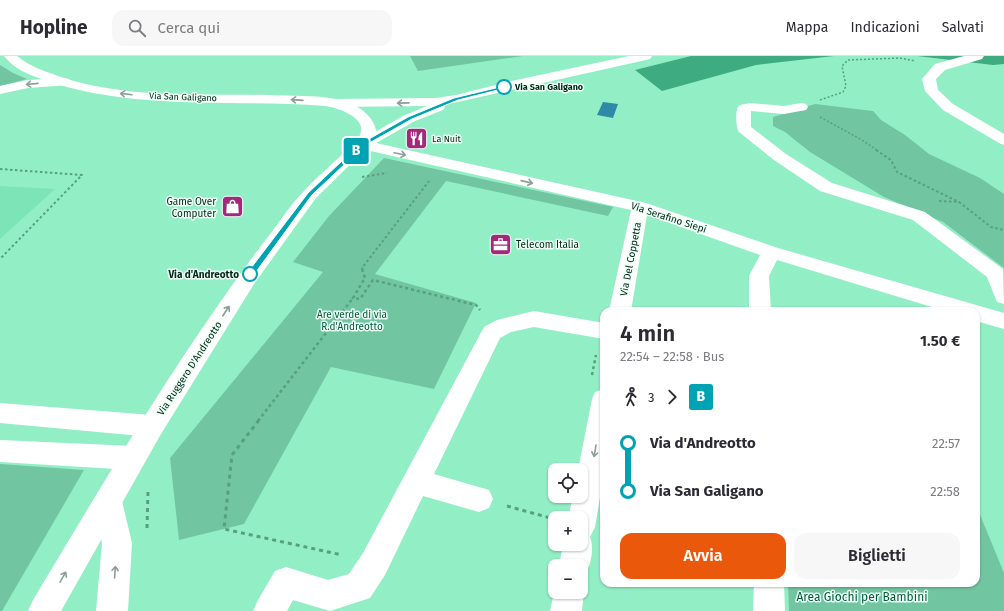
<!DOCTYPE html>
<html lang="it">
<meta charset="utf-8">
<style>
body{margin:0;font-family:"Fira Sans",sans-serif;background:#f7f7f7;color:#2b2b33;height:100vh;display:flex;flex-direction:column;font-size:15px;white-space:nowrap}
*{box-sizing:border-box;margin:0}
p{font-size:13px;color:#7c7c81}
.icon{flex:none;width:22px;height:22px;fill:none;stroke:currentColor;stroke-width:2;stroke-linecap:round;stroke-linejoin:round}
.map{position:relative;flex:1;overflow:hidden}
.panel{position:absolute;left:600px;top:251px;width:380px;height:280px;display:flex;flex-direction:column;background:#fff;border-radius:12px;box-shadow:0 1px 3px #0004}
.panel>*{flex:none}
.badge{padding:0 8px;border-radius:3px;font-size:14px;line-height:26px}
.buttons{position:absolute;left:548px;top:407px;display:grid;gap:8px}
.buttons a{display:grid;place-items:center;width:40px;height:40px;border-radius:8px;background:#fff;box-shadow:0 1px 3px #0004;font-size:20px}
.map>.badge{position:absolute;translate:-50% -50%;box-shadow:0 0 0 2px #fff}
.legs{display:flex;align-items:center;gap:6px;height:44px;padding:0 20px;font-size:13px}
.legs p{margin-inline-start:auto}
.head{display:flex;align-items:center;justify-content:space-between;height:68px;padding:0 20px}
h1{font-size:22px;font-weight:600;line-height:30px}
.primary-button{display:flex;gap:8px;margin-top:auto;padding:8px 20px}
.primary-button a{flex:1;height:46px;border-radius:12px;background:#ea580c;color:#fff;font-size:16px;font-weight:600;line-height:46px;text-align:center}
.primary-button a+a{background:#f7f7f7;color:#2b2b33}
ul{padding:0 20px;list-style:none}
li{display:flex;align-items:center;gap:14px;height:48px;font-size:15px}
li i{display:grid;place-items:center;width:6px;height:100%;margin:0 5px;background:currentColor}
li i::after{content:'';width:10px;height:10px;margin:-5px;border:3px solid;border-radius:50%;background:#fff}
li p{margin-inline-start:auto}
li:first-child i{background:linear-gradient(#0000 50%,currentColor 0)}
li:last-child i{background:linear-gradient(currentColor 50%,#0000 0)}
header{display:flex;align-items:center;gap:24px;box-sizing:border-box;height:56px;padding:0 20px;background:#fff;border-bottom:1px solid #e1e1e2}
header strong{font-size:19px}
nav{display:flex;gap:22px;margin-inline-start:auto;font-size:14px}
.search{width:280px;height:36px;background:#f7f7f7;display:flex;align-items:center;gap:10px;box-sizing:border-box;padding:0 14px;border-radius:12px;color:#7c7c81;font-size:15px}
.map>svg:first-child{display:block}
.built{fill:#7de4b8}
.green{fill:#71c5a0}
.forest{fill:#3fab81}
.water{fill:#2f8aa8}
.lines{fill:none;stroke-linecap:round;stroke-linejoin:round}
.path-far3{stroke:#589f80;stroke-width:1.5;stroke-dasharray:2 2;stroke-linecap:butt}
.path-far2{stroke:#589f80;stroke-width:2;stroke-dasharray:2.5 2.5;stroke-linecap:butt}
.path-far1{stroke:#589f80;stroke-width:2.5;stroke-dasharray:3 3;stroke-linecap:butt}
.path{stroke:#589f80;stroke-width:3;stroke-dasharray:4 4;stroke-linecap:butt}
.minor{fill:#fff;fill-rule:evenodd}
.major{fill:#fff;fill-rule:evenodd}
.oneway{stroke:#8c9e97}
.line-1{fill:#00a3b4;stroke:#fff}
.stop-1-dot{fill:#fff;stroke:#00a3b4;stroke-width:2}
.labels{text-anchor:middle;stroke-width:3;stroke-linejoin:round;paint-order:stroke}
.far-stop-label{font-size:9px;font-weight:bold;fill:#002718;stroke:#edfef5;text-anchor:start}
.far-street-label{font-size:9px;fill:#002718;stroke:#edfef5}
.far-poi-label{font-size:9px;fill:#002718;stroke:#edfef5;text-anchor:start}
.poi-label{font-size:10px;fill:#002718;stroke:#edfef5;text-anchor:end}
.street-label{font-size:10px;fill:#002718;stroke:#edfef5}
.stop-label{font-size:10px;font-weight:bold;fill:#002718;stroke:#edfef5;text-anchor:end}
.park-label{font-size:10px;fill:#025c3f;stroke:#edfef5}
.near-park-label{font-size:12px;fill:#025c3f;stroke:#edfef5}
</style>
<header>
<strong>Hopline</strong>
<div class="search"><svg class="icon" aria-label="search" viewBox="0 0 24 24"><circle cx="10" cy="10" r="6"/><path d="M15 15l6 6"/></svg>Cerca qui</div>
<nav><a>Mappa</a><a>Indicazioni</a><a>Salvati</a></nav>
</header>
<div class="map">
<svg width="1004" height="555" viewBox="0 0 1004 555">
<rect width="100%" height="100%" fill="#92efc5"/>
<path class="built" d="M 0,130 L 55,133 L 0,183 Z"/>
<g class="green">
<path d="M 410,0 L 523,0 L 418,15 Z"/>
<path d="M 0,9 L 13,17 L 27,23 L 0,30 Z"/>
<path d="M 815,48 L 873,55 L 881,64 L 905,79 L 929,98 L 980,122 L 1004,138 L 1004,212 L 943,166 L 884,141 L 810,96 L 785,76 L 773,70 L 773,61 Z"/>
<path d="M 384,102 L 613,151 L 608,160 L 446,125 L 375,218 L 476,247 L 434,333 L 331,311 L 244,468 L 179,484 L 170,402 L 323,216 L 293,206 L 329,160 Z"/>
<path d="M 0,408 L 84,414 L 2,555 L 0,555 Z"/>
<path d="M 976,449 L 1004,517 L 1004,555 L 789,555 L 788,527 L 976,527 Z"/>
</g>
<g class="forest">
<path d="M 691,0 L 867,0 L 834,0 L 756,9 L 662,35 L 635,14 Z"/>
<path d="M 917,0 L 1004,0 L 1004,8 L 993,9 Z"/>
</g>
<path class="water" d="M 603,46 L 618,48 L 613,62 L 597,59 Z"/>
<g class="lines">
<g class="path-far3">
<path d="M 820,44 L 843,36 L 846,30 L 842,10 L 848,4 L 900,2 L 915,5"/>
<path d="M 820,61 L 862,84 L 878,95"/>
</g>
<g class="path-far2">
<path d="M 876,94 L 891,104 L 897,116 L 959,146"/>
<path d="M 0,113 L 82,119 L 0,203"/>
<path d="M 362,121 L 387,117"/>
<path d="M 939,145 L 959,146 L 991,171 L 1004,174"/>
<path d="M 363,214 L 362,212 L 429,125"/>
</g>
<g class="path-far1">
<path d="M 362,213 L 365,222 L 353,242 L 360,243 L 373,224 L 476,249 L 480,254"/>
<path d="M 592,319 L 596,299"/>
<path d="M 258,365 L 353,242"/>
</g>
<g class="path">
<path d="M 259,364 L 232,399 L 224,473 L 342,499"/>
<path d="M 507,450 L 554,463"/>
<path d="M 147,472 L 148,435"/>
</g>
<g class="minor">
<path d="M 629,0 L 652,0 L 650,3 L 646,4 L 444,49 L 445,51 L 443,54 L 415,65 L 376,87 L 646,147 L 778,192 L 1004,257 L 1004,273 L 976,265 L 976,255 L 945,255 L 777,204 L 769,220 L 771,255 L 749,255 L 749,220 L 760,199 L 647,159 L 631,255 L 609,255 L 631,154 L 357,92 L 354,89 L 357,86 L 405,59 L 427,50 L 336,51 L 331,50 L 329,47 L 331,44 L 336,43 L 436,42 L 456,39 L 507,26 Z"/>
<path d="M 964,0 L 984,0 L 982,3 L 945,14 L 936,23 L 938,34 L 953,48 L 1004,78 L 1004,89 L 999,87 L 943,54 L 925,35 L 922,23 L 935,8 Z"/>
<path d="M 64,22 L 69,23 L 71,26 L 69,29 L 28,32 L 0,38 L 0,30 L 28,24 Z"/>
<path d="M 750,47 L 784,50 L 801,47 L 806,48 L 808,51 L 806,54 L 784,58 L 751,55 L 751,71 L 786,98 L 832,127 L 925,156 L 1003,213 L 1004,248 L 997,246 L 987,221 L 913,164 L 820,135 L 774,104 L 739,76 C 736,72 735,56 738,51 C 740,48 746,48 750,47 Z"/>
<path d="M 534,255 L 604,267 L 604,283 L 534,271 L 511,276 L 500,282 L 434,418 L 489,434 L 493,443 L 489,452 L 479,456 L 423,440 L 385,519 L 370,542 L 330,555 L 293,544 L 287,555 L 253,555 L 258,544 L 275,515 L 286,511 L 328,524 L 349,518 L 363,497 L 484,271 L 497,264 Z"/>
<path d="M 604,333 L 604,418 L 595,471 L 590,481 C 595,494 590,509 585,521 L 581,522 L 581,510 L 559,510 L 563,488 L 581,488 L 581,462 L 568,462 L 573,440 L 581,440 L 581,414 L 578,414 L 592,343 L 595,336 Z"/>
<path d="M 0,347 L 152,359 L 161,362 L 165,370 L 161,378 L 152,381 L 0,367 Z"/>
<path d="M 0,384 L 133,390 L 142,394 L 146,402 L 142,410 L 133,414 L 0,406 Z"/>
<path d="M 108,432 L 118,436 L 122,445 L 132,487 L 128,555 L 96,555 L 102,487 L 94,445 L 98,436 Z"/>
<path d="M 754,527 L 784,527 L 785,555 L 753,555 Z"/>
<path d="M 581,528 L 584,536 L 582,555 L 550,555 L 555,532 L 555,536 L 581,536 Z"/>
</g>
<path class="major" d="M 4,0 L 17,0 C 31,11 42,14 58,20 C 125,43 199,38 269,39 C 291,40 315,39 336,43 C 353,46 374,58 376,75 L 367,92 L 316,142 L 254,228 L 161,378 L 61,555 L 28,555 L 33,544 C 107,421 180,296 267,182 C 280,166 291,147 306,133 C 318,120 331,109 344,97 C 351,91 360,84 361,75 C 364,60 335,51 325,50 C 231,43 134,55 44,24 C 28,18 15,14 4,0 Z"/>
</g>
<defs><path id="oneway-shaft" d="M-6 0H5M1.5-3L5.5 0L1.5 3" fill="none" stroke-width="1.6" stroke-linecap="round" stroke-linejoin="round"/></defs>
<g class="oneway">
<use href="#oneway-shaft" transform="translate(32 28) rotate(174)"/>
<use href="#oneway-shaft" transform="translate(126 38) rotate(-173)"/>
<use href="#oneway-shaft" transform="translate(297 44) rotate(-176)"/>
<use href="#oneway-shaft" transform="translate(403 47) rotate(179)"/>
<use href="#oneway-shaft" transform="translate(400 98) rotate(12)"/>
<use href="#oneway-shaft" transform="translate(527 126) rotate(13)"/>
<use href="#oneway-shaft" transform="translate(226 255) rotate(-57)"/>
<use href="#oneway-shaft" transform="translate(595 395) rotate(100)"/>
<use href="#oneway-shaft" transform="translate(115 516) rotate(-86)"/>
<use href="#oneway-shaft" transform="translate(63 521) rotate(-60)"/>
</g>
<path class="line-1" d="M 504,30 L 506,32 L 458,44 L 412,63 L 364,90 L 312,139 L 253,220 L 248,220 L 248,216 L 308,137 L 360,88 L 408,61 L 454,42 Z"/>
<defs>
<symbol id="restaurant-square" viewBox="-11 -11 22 22"><rect x="-9" y="-9" width="18" height="18" rx="4" fill="#a3287c" stroke="#edfef5"/><path d="M-5-6h1v4h1v-4h1v4h1v-4h1v5L-1.5 .5V6h-2V.5L-5-1ZM5-6V6H3V1.5H1.5Q1.5-4 5-6Z" fill="#fff"/></symbol>
<symbol id="shop-square" viewBox="-11 -11 22 22"><rect x="-9" y="-9" width="18" height="18" rx="4" fill="#a3287c" stroke="#edfef5"/><path d="M-5-2.5h2.3a2.7 3.5 0 0 1 5.4 0H5L5.5 6h-11ZM-1.5-2.5h3a1.5 2.3 0 0 0-3 0Z" fill="#fff"/></symbol>
<symbol id="office-square" viewBox="-11 -11 22 22"><rect x="-9" y="-9" width="18" height="18" rx="4" fill="#a3287c" stroke="#edfef5"/><path d="M-6-3h4V-5.5h4V-3h4V5H-6ZM-1-4.5V-3h2v-1.5ZM-6 0V1H6V0Z" fill="#fff"/></symbol>
</defs>
<g fill-rule="evenodd">
<use href="#restaurant-square" x="404" y="70" width="25" height="25"/>
<use href="#shop-square" x="220" y="138" width="25" height="25"/>
<use href="#office-square" x="488" y="176" width="25" height="25"/>
</g>
<g class="stop-1-dot">
<circle cx="504" cy="31" r="7"/>
<circle cx="250" cy="218" r="7"/>
</g>
<g class="labels">
<g class="far-stop-label">
<text x="515" y="34">Via San Galigano</text>
</g>
<g class="far-street-label">
<text transform="translate(183 41) rotate(2)" y="3">Via San Galigano</text>
</g>
<g class="far-poi-label">
<text x="432" y="86">La Nuit</text>
</g>
<g class="poi-label">
<text x="216" y="149">Game Over<tspan x="216" dy="12">Computer</tspan></text>
<text x="516" y="192" text-anchor="start">Telecom Italia</text>
</g>
<g class="street-label">
<text transform="translate(669 161) rotate(18)" y="4">Via Serafino Siepi</text>
<text transform="translate(630 203) rotate(-79)" y="4">Via Del Coppetta</text>
<text transform="translate(189 312) rotate(-57)" y="4">Via Ruggero D'Andreotto</text>
</g>
<g class="stop-label">
<text x="239" y="222">Via d'Andreotto</text>
</g>
<g class="park-label">
<text x="352" y="262">Are verde di via<tspan x="352" dy="12">R.d'Andreotto</tspan></text>
</g>
<g class="near-park-label">
<text x="862" y="545">Area Giochi per Bambini</text>
</g>
</g>
</svg>
<div class="buttons">
<a><svg class="icon" aria-label="locate" viewBox="0 0 24 24"><circle cx="12" cy="12" r="6"/><path d="M12 2v4M12 18v4M2 12h4M18 12h4"/></svg></a>
<a>+</a>
<a>−</a>
</div>
<b class="badge" style="left:356px;top:95px;background:#00a3b4;color:#fff">B</b>
<section class="panel">
<div class="head"><div><h1>4 min</h1><p>22:54 – 22:58 · Bus</p></div><b>1.50 €</b></div>
<div class="legs"><svg class="icon" aria-label="walk" viewBox="0 0 24 24"><circle cx="13" cy="4" r="2"/><path d="M13 8l-2 6 4 7M11 14l-3 7M7 12l3-4h3l4 4"/></svg>3<svg class="icon" aria-label="forward" viewBox="0 0 24 24"><path d="M9 5l7 7-7 7"/></svg><b class="badge" style="background:#00a3b4;color:#fff">B</b></div>
<ul>
<li><i style="color:#00a3b4"></i><b>Via d'Andreotto</b><p>22:57</p></li>
<li><i style="color:#00a3b4"></i><b>Via San Galigano</b><p>22:58</p></li>
</ul>
<div class="primary-button"><a>Avvia</a><a>Biglietti</a></div>
</section>
</div>
